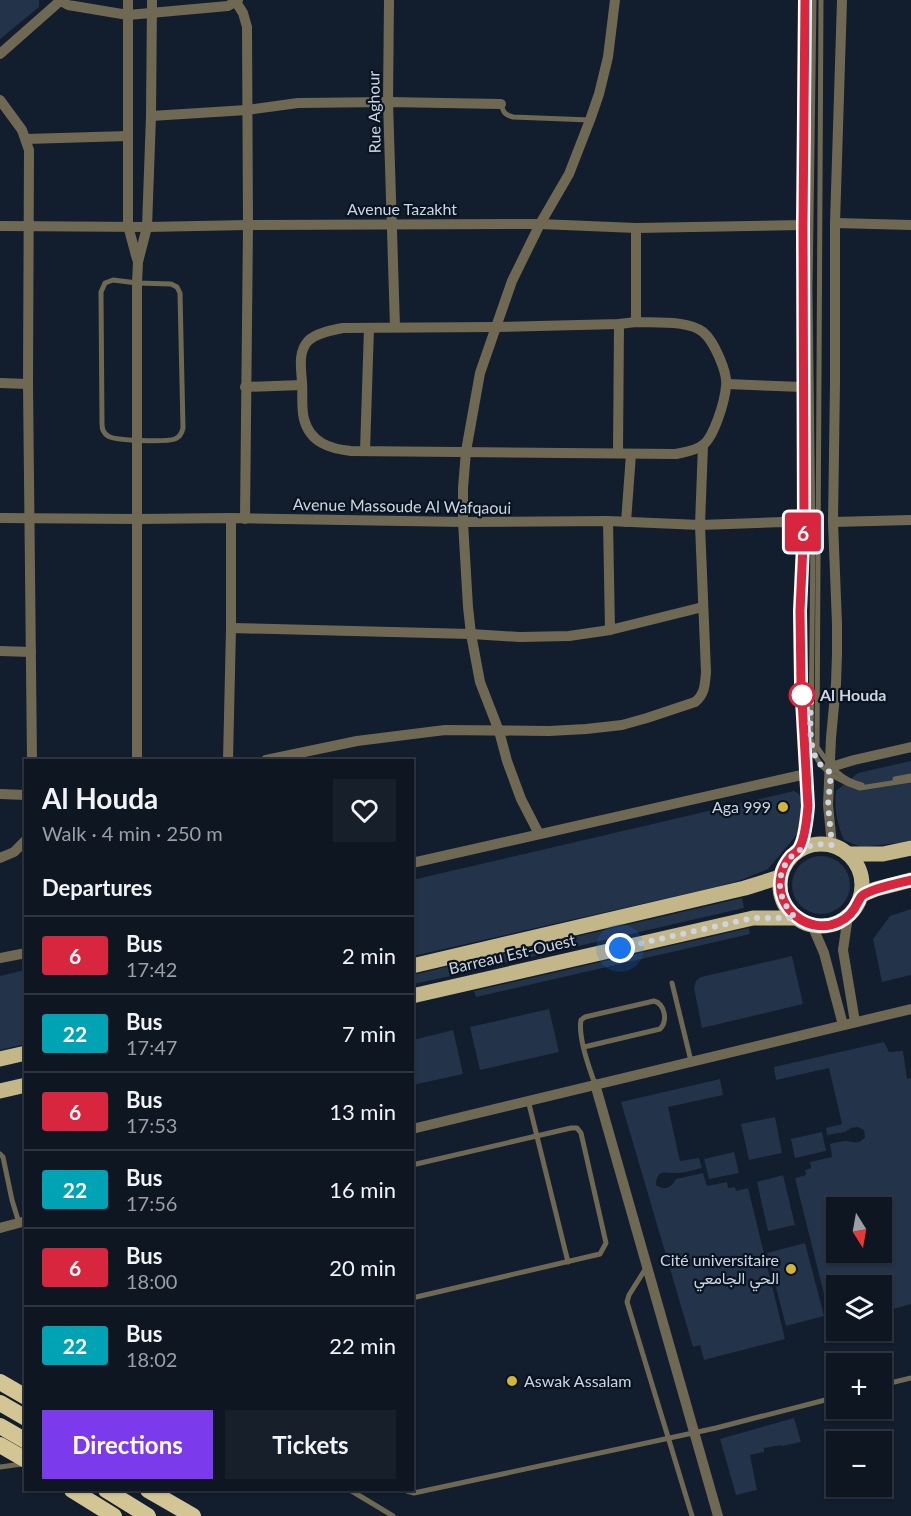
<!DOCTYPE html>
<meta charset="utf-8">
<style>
body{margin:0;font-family:Lato,Vazirmatn,sans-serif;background:#171f2a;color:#f1f3f6;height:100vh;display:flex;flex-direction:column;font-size:22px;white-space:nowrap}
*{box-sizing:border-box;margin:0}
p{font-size:20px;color:#9b9fa5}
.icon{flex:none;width:33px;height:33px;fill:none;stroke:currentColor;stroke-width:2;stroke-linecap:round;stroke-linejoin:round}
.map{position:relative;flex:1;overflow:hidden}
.panel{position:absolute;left:24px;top:759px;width:390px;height:732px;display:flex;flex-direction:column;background:#0e1622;border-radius:0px;box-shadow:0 2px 4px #0004,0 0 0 2px #2e3540}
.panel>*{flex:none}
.badge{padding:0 12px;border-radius:4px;font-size:21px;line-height:39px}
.needle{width:39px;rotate:169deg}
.fabs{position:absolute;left:826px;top:1197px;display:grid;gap:12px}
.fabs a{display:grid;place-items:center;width:66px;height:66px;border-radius:0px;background:#0e1622;box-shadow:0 2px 4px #0004,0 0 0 2px #2e3540;font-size:30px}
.you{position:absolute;width:30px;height:30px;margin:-15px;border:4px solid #fff;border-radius:50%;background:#1a73e8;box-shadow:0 0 0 9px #1a73e833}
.map>.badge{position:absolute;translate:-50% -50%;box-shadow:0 0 0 3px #fff}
h2{padding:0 18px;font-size:22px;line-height:54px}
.round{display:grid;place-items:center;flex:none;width:63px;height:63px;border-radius:0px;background:#171f2a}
.summary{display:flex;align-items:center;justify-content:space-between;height:102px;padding:0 18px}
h1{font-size:28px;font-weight:700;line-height:45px}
.cta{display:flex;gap:12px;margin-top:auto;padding:12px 18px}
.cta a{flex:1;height:69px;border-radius:0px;background:#7c3aed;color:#fff;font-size:24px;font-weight:700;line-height:69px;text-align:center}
.cta a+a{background:#171f2a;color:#f1f3f6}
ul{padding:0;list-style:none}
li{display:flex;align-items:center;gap:18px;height:78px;padding:0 18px;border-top:2px solid #2e3540}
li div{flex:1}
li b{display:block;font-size:22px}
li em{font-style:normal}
li .badge{min-width:66px;font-weight:700;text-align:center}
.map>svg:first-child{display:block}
.green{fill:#233349;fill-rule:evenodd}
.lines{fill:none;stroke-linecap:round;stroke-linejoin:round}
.service{stroke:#6f6954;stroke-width:5}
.minor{stroke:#6f6954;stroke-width:10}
.primary{stroke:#c3b78a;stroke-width:15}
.trunk{stroke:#d4c694;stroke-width:16}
.line-casing{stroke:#fff;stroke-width:14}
.line{stroke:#d7263d;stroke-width:9}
.walk{stroke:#ced5e0;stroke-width:6;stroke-dasharray:0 10.8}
.stop-dot{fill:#fff;stroke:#d7263d;stroke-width:3}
.poi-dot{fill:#d5b535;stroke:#091423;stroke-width:2}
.labels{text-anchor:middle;stroke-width:4.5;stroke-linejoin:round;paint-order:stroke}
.street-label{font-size:16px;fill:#ced5e0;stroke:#091423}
.stop-label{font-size:16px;font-weight:bold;fill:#ced5e0;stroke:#091423;text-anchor:start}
.poi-label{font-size:16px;fill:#ced5e0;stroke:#091423;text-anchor:end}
</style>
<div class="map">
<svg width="911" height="1516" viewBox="0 0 911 1516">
<rect width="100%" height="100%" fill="#121d2d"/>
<g class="green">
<path d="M 0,0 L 39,0 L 39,7 L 0,39 Z"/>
<path d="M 911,761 L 911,840 L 898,843 L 861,847 L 844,840 C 837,824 834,808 836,791 L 858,773 Z"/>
<path d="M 794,791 L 799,794 L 802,803 L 801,826 L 797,834 L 790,843 L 768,869 L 741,880 L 716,887 L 413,956 L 412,880 Z"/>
<circle cx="821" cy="885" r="29"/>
<path d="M 742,898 L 744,908 L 470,971 L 467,962 Z"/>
<path d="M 911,909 L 911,975 L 882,982 L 873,939 L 890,916 Z"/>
<path d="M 749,928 L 750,934 L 476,997 L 474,991 Z"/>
<path d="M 792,956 L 803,1004 L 702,1028 L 694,988 L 696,981 L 701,977 Z"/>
<path d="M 454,965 L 456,975 L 413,984 L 413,975 Z"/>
<path d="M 25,970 L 25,1044 L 0,1050 L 0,976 Z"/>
<path d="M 549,1009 L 559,1052 L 480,1070 L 470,1027 Z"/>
<path d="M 453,1030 L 463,1074 L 413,1085 L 413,1040 Z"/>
<path d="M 884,1042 L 889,1052 L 903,1051 L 907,1079 L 911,1078 L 911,1304 L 882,1312 L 882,1286 L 837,1286 L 837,1324 L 832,1326 L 795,1178 L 806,1175 L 805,1170 L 811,1168 L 810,1162 L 832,1157 L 830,1144 C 835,1143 841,1141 846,1141 C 855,1142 858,1145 865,1137 L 864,1130 L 858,1127 L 851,1128 L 845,1132 L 827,1135 L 826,1128 L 842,1124 L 829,1068 L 776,1080 L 774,1067 ZM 837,1208 L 882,1208 L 882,1252 L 837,1252 Z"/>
<path d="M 720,1079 L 723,1095 L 668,1107 L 680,1161 L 699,1158 L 702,1168 C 693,1170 685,1173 677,1173 C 665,1174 657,1167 656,1185 C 665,1191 671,1188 676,1179 L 703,1173 L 707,1186 L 727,1182 L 728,1188 L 735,1187 L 736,1191 L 748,1188 L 785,1339 L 704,1360 L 700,1345 L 693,1347 L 621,1102 Z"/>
<path d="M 775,1117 L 782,1153 L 749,1160 L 741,1124 Z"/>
<path d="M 822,1132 L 826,1151 L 795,1158 L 791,1139 Z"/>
<path d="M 734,1152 L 739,1173 L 709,1179 L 704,1159 Z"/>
<path d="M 783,1175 L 795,1225 L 768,1231 L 757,1182 Z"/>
<path d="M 805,1243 L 824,1316 L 786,1326 L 767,1253 Z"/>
<path d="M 794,1418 L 801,1442 L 782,1446 L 781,1445 L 764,1448 L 764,1452 L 750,1455 L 757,1490 L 736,1495 L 720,1439 Z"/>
</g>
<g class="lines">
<g class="service">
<path d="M 814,0 L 810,289 L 813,537 L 811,739 C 813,746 814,756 819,762 C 828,775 846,784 860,788 L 911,780"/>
<path d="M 821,0 L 817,747 C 829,765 840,780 862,785"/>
<path d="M 501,104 C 503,112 505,115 513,117 L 590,120"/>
<path d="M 113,280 L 137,283 L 171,284 L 177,287 L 180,293 L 183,428 C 182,433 180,437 175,439 C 166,442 115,441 108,436 C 103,433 102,429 102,424 L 101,292 L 105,283 Z"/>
<path d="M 895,779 L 911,776"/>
<path d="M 672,983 L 691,1061"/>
<path d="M 584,1047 L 660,1029 C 668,1021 665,1004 654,1001 L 585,1017 L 581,1020 C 578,1036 589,1068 595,1084"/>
<path d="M 528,1100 L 568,1262"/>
<path d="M 0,1154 L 3,1157 L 12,1200 L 19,1223"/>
<path d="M 412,1165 L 571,1128 L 577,1128 L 581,1133 L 606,1243 L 600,1254 L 412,1298"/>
<path d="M 646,1268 L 629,1295 L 627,1302 L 692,1516"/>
<path d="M 882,1385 L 911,1378"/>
<path d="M 0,1467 L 22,1464"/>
<path d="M 350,1490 L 393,1516"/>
<path d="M 406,1490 L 407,1491 L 414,1493 L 716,1428 L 837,1397"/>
</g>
<g class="minor">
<path d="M 59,0 L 68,5 L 128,15 L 228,6 L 238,0"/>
<path d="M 128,0 L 128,226 L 137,259"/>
<path d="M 389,0 L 388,102 L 395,327"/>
<path d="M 236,2 L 243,13 L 247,27 L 248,225 L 245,519"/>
<path d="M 0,54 L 60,1"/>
<path d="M 0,100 L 22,130 L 29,150 L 28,384 L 32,760"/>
<path d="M 151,116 L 247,110 L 298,103 L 388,102 L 501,104"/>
<path d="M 26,139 L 128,136"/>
<path d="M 835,223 L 911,225"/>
<path d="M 0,226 L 147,227 L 248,225 L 540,224 L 636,228 L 803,225"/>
<path d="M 636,228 L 636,322"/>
<path d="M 636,322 C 655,323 688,320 703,332 C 714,341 728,373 726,386 C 725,401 714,437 703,445 C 695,451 685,452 676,454 L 351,451 C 331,449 310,443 304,419 C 301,408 303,394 302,382 C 301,368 298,352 308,341 C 316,333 332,330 343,328 L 495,327 L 619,324 Z"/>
<path d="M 0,383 L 28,384"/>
<path d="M 727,384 L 803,387"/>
<path d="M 245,387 L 302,385"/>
<path d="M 365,451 L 369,328"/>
<path d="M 618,453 L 619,324"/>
<path d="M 0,518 L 137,519 L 231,518 L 463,522 L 608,521 L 700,525 L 782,522 L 804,523"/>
<path d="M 608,521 L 610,630"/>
<path d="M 626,522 L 631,454"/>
<path d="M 833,522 L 911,520"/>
<path d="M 231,628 L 471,634 L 520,637 L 569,636 L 610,630 L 703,607"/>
<path d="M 0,651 L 31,652"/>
<path d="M 137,760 L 137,283 L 138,262 L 147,227 L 151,116 L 152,0"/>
<path d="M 228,760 L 231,628 L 231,518"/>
<path d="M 266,760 L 357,741 L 445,730 L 549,731 L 586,729 L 622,725 L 647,718 L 695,702 C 705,694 705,684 706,672 L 700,525 L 703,445"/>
<path d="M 831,767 L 854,760 L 911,747"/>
<path d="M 0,794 L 26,795"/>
<path d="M 539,834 L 521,799 L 507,761 L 499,731 L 480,682 L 471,634 L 468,607 L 463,522 L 463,488 L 466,451 L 480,373 L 512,281 L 540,224 L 569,174 L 590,120 L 599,94 L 608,57 L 615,0"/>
<path d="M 832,845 L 828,805 L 831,738 L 836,684 L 837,654 L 837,624 L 833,522 L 835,383 L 835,223 L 842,0"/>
<path d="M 798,850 L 807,824 L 808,806 L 801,682 L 800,611 L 804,523 L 803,225 L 805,0"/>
<path d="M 0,858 L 14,852 L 26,840"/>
<path d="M 412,863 L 806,774"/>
<path d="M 848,916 L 843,950 L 855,1022"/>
<path d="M 812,925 L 824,953 L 843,1025"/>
<path d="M 0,958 L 26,953"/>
<path d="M 595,1084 L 718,1516"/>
<path d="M 412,1129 L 911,1009"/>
<path d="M 0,1228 L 26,1221"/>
</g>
<g class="primary">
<circle cx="821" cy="885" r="41"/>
<path d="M 849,854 L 883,854 L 911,848"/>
<path d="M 861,895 L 876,889 L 911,880"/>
<path d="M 412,966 L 745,888 L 780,877"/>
<path d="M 412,996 L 753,918 L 796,918"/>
<path d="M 0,1059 L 26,1053"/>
<path d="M 0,1091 L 26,1085"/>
</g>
<g class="trunk">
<path d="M 0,1382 L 26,1397"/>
<path d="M 0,1403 L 26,1418"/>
<path d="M 0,1426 L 26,1441"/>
<path d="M 0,1445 L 26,1460"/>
<path d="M 72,1490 L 114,1516"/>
<path d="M 106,1490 L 148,1516"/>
<path d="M 148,1490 L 193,1516"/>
</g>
</g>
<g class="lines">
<defs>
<path id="line" d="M 805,0 L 803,225 L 804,523 L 800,611 L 801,682 L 808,806 C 807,818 805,841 798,850 C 796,853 793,854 791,856 C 786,862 782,869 781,876 C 774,909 810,936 839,922 C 848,918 854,911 858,902 C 860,899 860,897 863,895 C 873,888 899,883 911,880"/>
</defs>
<use href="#line" class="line-casing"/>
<use href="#line" class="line"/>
<path class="walk" d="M 620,948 L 753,918 L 796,918 C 762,886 786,838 832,845 L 828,805 L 831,773 C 827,770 822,767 819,763 C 807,748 811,714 811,695 L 802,695"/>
</g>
<circle class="stop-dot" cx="802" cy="695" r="12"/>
<g class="poi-dot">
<circle cx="783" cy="807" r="6"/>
<circle cx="791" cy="1269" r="6"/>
<circle cx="512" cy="1381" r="6"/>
</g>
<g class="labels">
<g class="street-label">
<text transform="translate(374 112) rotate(-91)" y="6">Rue Aghour</text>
<text x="402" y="215">Avenue Tazakht</text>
<text transform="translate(402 506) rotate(1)" y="6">Avenue Massoude Al Wafqaoui</text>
<text transform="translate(512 954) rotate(-13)" y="6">Barreau Est-Ouest</text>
</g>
<g class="stop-label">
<text x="820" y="701">Al Houda</text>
</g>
<g class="poi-label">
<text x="771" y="813">Aga 999</text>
<text x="779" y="1266">Cité universitaire<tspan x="779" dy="18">الحي الجامعي</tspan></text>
<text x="524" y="1387" text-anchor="start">Aswak Assalam</text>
</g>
</g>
</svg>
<div class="fabs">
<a><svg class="needle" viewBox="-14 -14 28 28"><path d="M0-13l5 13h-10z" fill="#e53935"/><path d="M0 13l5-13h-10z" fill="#9b9fa5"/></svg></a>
<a><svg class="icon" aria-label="layers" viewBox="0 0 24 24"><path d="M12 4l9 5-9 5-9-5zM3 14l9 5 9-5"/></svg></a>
<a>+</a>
<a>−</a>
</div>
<div class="you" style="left:620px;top:948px"></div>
<b class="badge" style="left:803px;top:532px;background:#d7263d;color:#fff">6</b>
<section class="panel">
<div class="summary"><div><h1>Al Houda</h1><p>Walk · 4 min · 250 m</p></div><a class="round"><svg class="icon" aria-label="heart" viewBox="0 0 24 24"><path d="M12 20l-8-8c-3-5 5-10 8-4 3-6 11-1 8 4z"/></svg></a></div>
<h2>Departures</h2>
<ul>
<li><span class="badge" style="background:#d7263d;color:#fff">6</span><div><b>Bus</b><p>17:42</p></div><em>2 min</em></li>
<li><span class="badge" style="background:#00a3b4;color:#fff">22</span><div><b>Bus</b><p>17:47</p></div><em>7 min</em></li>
<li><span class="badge" style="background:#d7263d;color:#fff">6</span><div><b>Bus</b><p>17:53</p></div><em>13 min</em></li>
<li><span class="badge" style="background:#00a3b4;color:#fff">22</span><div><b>Bus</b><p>17:56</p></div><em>16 min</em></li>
<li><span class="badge" style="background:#d7263d;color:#fff">6</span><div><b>Bus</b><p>18:00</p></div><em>20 min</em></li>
<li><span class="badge" style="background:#00a3b4;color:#fff">22</span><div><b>Bus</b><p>18:02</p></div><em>22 min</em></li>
</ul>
<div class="cta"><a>Directions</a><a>Tickets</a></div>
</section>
</div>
